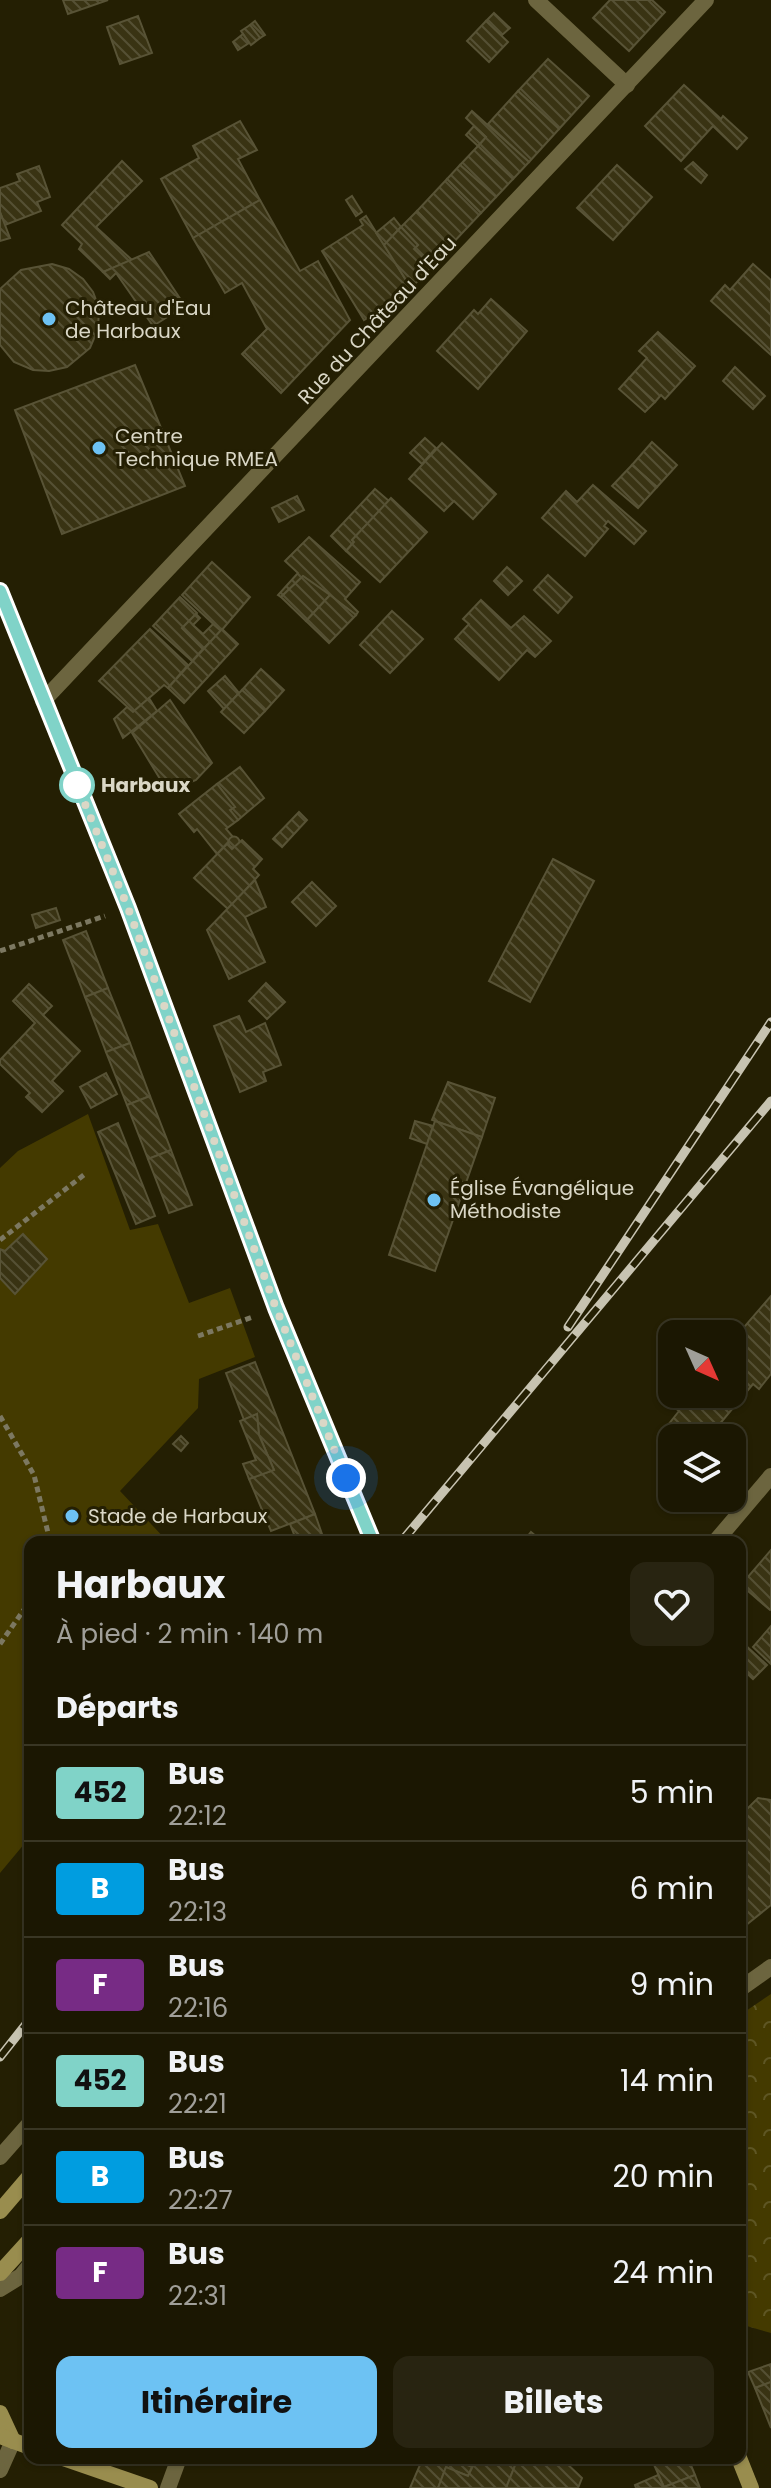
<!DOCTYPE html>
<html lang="fr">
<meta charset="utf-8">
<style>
body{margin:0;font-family:Poppins,sans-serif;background:#282411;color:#f1f3f6;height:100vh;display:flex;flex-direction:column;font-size:30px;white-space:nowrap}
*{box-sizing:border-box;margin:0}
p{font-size:26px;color:#a09f99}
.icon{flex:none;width:44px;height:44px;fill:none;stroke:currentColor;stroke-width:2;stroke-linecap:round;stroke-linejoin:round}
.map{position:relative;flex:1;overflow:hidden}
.sheet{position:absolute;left:24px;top:1536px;width:722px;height:928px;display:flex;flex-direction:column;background:#1b1702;border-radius:16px;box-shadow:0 2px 6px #0004,0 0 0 2px #393624}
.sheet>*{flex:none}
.badge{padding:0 16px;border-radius:6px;font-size:28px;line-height:52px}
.needle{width:52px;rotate:135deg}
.tools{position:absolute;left:658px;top:1320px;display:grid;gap:16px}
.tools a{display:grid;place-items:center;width:88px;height:88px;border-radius:16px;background:#1b1702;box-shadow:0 2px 6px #0004,0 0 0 2px #393624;font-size:40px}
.you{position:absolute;width:40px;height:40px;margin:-20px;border:6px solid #fff;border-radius:50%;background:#1a73e8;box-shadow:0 0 0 12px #1a73e833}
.map>.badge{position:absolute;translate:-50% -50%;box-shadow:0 0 0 4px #fff}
h2{padding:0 32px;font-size:30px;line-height:72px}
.round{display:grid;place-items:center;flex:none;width:84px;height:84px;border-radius:16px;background:#282411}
.summary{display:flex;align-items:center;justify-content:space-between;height:136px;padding:0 32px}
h1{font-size:38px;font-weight:700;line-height:60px}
.action{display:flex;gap:16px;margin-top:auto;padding:16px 32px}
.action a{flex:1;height:92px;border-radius:16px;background:#6dc2f3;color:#111;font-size:32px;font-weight:700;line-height:92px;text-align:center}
.action a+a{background:#282411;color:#f1f3f6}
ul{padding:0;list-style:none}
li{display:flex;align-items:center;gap:24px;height:96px;padding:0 32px;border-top:2px solid #393624}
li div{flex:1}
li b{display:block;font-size:30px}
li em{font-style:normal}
li .badge{min-width:88px;font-weight:700;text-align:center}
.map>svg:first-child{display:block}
.grass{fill:#443a00}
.forest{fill:url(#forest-crowns)}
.building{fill:url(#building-back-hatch);stroke:#585336;stroke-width:2}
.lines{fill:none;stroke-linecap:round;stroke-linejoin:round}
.path{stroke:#7c7861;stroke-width:5;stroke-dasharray:6 4;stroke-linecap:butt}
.lane{stroke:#6c653f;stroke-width:16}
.street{stroke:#6c653f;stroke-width:16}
.secondary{stroke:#998d4e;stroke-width:16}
.rail-casing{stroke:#c7c3b1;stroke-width:9}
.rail{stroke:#241f03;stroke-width:6;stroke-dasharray:18;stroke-linecap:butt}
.line-casing{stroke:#fff;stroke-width:18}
.line{stroke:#80d3c8;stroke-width:12}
.walk{stroke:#dad7c6;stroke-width:8;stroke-dasharray:0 14.4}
.poi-dot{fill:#6dc2f3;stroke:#241f03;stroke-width:3}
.stop-dot{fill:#fff;stroke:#80d3c8;stroke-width:4}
.labels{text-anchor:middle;stroke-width:6;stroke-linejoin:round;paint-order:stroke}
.poi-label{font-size:20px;fill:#dad7c6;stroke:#241f03;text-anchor:start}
.street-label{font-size:20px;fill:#dad7c6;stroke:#241f03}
.stop-label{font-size:20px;font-weight:bold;fill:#dad7c6;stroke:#241f03;text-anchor:start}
</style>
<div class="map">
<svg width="771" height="2488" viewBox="0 0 771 2488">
<defs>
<pattern id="forest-crowns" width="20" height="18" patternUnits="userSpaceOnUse" patternTransform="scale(2)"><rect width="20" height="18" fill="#443a00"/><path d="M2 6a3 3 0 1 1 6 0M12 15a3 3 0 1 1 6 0" fill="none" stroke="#5e5624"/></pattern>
<pattern id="building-back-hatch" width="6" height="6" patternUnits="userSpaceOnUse" patternTransform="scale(2)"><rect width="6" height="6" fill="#393313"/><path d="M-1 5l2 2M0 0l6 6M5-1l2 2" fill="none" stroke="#555034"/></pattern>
</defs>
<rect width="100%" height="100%" fill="#241f03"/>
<path class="grass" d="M 88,1114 L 130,1230 L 158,1224 L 189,1303 L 230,1288 L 255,1357 L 199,1379 L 198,1408 L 120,1491 L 168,1542 L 30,1542 L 30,1837 L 0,1873 L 0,1168 L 18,1151 Z"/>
<path class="forest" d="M 771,1994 L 771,2333 L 740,2324 L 740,2015 Z"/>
<g class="building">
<path d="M 63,0 L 108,0 L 68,14 Z"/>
<path d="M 610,0 L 652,0 L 665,12 L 629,51 L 593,18 Z"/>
<path d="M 494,13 L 510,28 L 501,36 L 486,21 Z"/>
<path d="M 138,16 L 152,53 L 120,64 L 107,27 Z"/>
<path d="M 255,21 L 265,35 L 260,38 L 250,25 Z"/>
<path d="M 486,21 L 508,42 L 489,62 L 467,41 Z"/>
<path d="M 250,25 L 260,38 L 251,45 L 241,31 Z"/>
<path d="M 243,34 L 249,43 L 238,50 L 233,42 Z"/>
<path d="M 548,59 L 589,96 L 559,129 L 518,91 Z"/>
<path d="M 684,85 L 721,119 L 723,116 L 747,138 L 737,149 L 713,126 L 681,161 L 645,126 Z"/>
<path d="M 518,91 L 559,129 L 529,162 L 488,124 Z"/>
<path d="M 472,111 L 529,162 L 513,179 L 478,146 L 486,137 L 466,118 Z"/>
<path d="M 240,121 L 257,150 L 238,159 L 260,200 L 193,238 L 161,179 L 199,158 L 193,146 Z"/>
<path d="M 474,126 L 486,137 L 478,146 L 466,135 Z"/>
<path d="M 478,146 L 513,179 L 496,197 L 460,165 Z"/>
<path d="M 122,161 L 142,181 L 96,227 L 132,260 L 103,272 L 79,249 L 82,244 L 62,225 Z"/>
<path d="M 693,162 L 707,175 L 701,183 L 685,169 Z"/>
<path d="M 460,165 L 496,197 L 481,213 L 447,179 Z"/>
<path d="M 617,165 L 652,197 L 613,240 L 577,208 Z"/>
<path d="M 39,166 L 50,197 L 37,202 L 41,211 L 5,225 L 0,212 L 0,188 L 20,181 L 17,174 Z"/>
<path d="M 447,179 L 481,213 L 450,246 L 417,211 Z"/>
<path d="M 352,196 L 362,212 L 356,216 L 346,200 Z"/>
<path d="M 260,200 L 300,271 L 318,261 L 350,320 L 281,393 L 242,354 L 267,329 L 242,283 L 225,293 L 193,238 Z"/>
<path d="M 417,211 L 450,246 L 432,266 L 414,249 L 418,245 L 401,227 Z"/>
<path d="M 0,212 L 10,238 L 0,241 Z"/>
<path d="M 366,216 L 412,290 L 364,320 L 322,251 L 363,225 L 360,220 Z"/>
<path d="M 394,218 L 401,227 L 384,245 L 376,233 Z"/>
<path d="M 401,227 L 418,245 L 414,249 L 432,266 L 411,288 L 384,245 Z"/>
<path d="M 149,252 L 185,306 L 153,326 L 116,273 L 110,279 L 103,272 Z"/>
<path d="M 52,264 L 69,269 L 83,279 L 93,292 L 99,308 L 98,329 L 90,348 L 67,367 L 49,371 L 33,370 L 14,362 L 0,345 L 0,289 L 21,270 Z"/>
<path d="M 753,264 L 771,280 L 771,355 L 711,301 L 725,285 L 730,290 Z"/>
<path d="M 491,299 L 527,331 L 478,389 L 437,351 L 474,310 L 478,314 Z"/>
<path d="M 658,332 L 695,366 L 665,399 L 661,395 L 655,402 L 629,378 L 647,358 L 639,351 Z"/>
<path d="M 135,365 L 185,486 L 62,534 L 15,410 Z"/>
<path d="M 735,367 L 765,396 L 753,409 L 723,381 Z"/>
<path d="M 629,378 L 655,402 L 645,412 L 619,389 Z"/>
<path d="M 425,438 L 436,448 L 422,464 L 410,453 Z"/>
<path d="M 652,442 L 677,465 L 657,487 L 632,465 Z"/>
<path d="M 442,443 L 496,494 L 473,519 L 454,501 L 444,511 L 409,479 Z"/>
<path d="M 632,465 L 657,487 L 638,508 L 612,486 Z"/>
<path d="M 593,485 L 646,531 L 634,544 L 608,521 L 604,526 L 608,529 L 585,556 L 542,518 L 566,491 L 577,502 Z"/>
<path d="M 375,489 L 389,501 L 352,540 L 354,542 L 346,551 L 331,536 Z"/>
<path d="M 297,496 L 304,510 L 279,522 L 272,508 Z"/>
<path d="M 391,498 L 427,532 L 380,582 L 346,551 L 354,542 L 352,540 Z"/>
<path d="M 309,537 L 360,582 L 345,599 L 358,612 L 356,615 L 303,576 L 281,597 L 278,595 L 298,573 L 285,561 Z"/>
<path d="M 212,562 L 250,597 L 221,631 L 182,595 Z"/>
<path d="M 507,567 L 522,581 L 508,595 L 494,581 Z"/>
<path d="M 548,575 L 572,597 L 558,613 L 534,590 Z"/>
<path d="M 303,576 L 330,595 L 306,621 L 281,597 Z"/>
<path d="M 330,595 L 356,615 L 329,643 L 306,621 Z"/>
<path d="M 180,597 L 197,613 L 182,628 L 203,649 L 192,661 L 153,626 Z"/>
<path d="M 481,600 L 511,628 L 524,616 L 551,641 L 535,657 L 527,650 L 499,680 L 455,639 L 469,624 L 463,619 Z"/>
<path d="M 392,611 L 423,639 L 390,673 L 360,645 Z"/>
<path d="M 196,614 L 200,618 L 193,625 L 203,634 L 213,624 L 221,631 L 203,649 L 182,628 Z"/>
<path d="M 150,629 L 188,665 L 168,688 L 164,685 L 133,712 L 99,681 Z"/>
<path d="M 222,629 L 238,644 L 184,703 L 168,688 Z"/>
<path d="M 261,669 L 284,690 L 265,711 L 242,690 Z"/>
<path d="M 225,676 L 239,693 L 224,709 L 208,691 Z"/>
<path d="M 242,690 L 265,711 L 244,733 L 221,712 Z"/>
<path d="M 149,698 L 157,711 L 123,738 L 114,719 L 127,707 L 133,712 Z"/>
<path d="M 170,700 L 212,763 L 196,780 L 168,792 L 132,733 Z"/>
<path d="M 240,767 L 264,798 L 238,820 L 230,810 L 235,807 L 217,784 Z"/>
<path d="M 217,784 L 235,807 L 230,810 L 238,820 L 226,829 L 233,837 L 217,854 L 197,829 L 194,832 L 179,814 Z"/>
<path d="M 299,812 L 307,820 L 282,847 L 273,839 Z"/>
<circle cx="234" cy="842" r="5.5"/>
<path d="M 242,840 L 262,859 L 253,869 L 259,875 L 228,909 L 194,878 L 227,844 L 232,849 Z"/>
<path d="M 553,859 L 594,881 L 530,1002 L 489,981 Z"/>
<path d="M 255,880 L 266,907 L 245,917 L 265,962 L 229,979 L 207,930 Z"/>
<path d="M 312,882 L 336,906 L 316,926 L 292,902 Z"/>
<path d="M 56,908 L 60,920 L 36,928 L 32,915 Z"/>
<path d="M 86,931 L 108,988 L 85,997 L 63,940 Z"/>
<path d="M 266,983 L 285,1002 L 267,1019 L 249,1001 Z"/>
<path d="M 29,984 L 52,1006 L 43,1015 L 80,1051 L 52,1081 L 63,1091 L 42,1112 L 26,1097 L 30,1093 L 0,1064 L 0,1060 L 35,1023 L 13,1001 Z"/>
<path d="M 108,988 L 130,1043 L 106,1052 L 85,997 Z"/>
<path d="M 239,1016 L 246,1032 L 265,1023 L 281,1065 L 263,1072 L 266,1081 L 240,1092 L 214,1026 Z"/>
<path d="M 130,1043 L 150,1096 L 127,1105 L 106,1052 Z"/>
<path d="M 106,1073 L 117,1094 L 91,1108 L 80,1087 Z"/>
<path d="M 448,1082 L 495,1098 L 482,1137 L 432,1120 Z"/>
<path d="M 150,1096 L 171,1150 L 148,1159 L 127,1105 Z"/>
<path d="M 415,1121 L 433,1126 L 427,1144 L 410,1138 Z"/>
<path d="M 435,1121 L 482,1137 L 435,1271 L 389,1255 Z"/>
<path d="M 118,1123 L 155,1216 L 136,1224 L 98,1132 Z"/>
<path d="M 171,1150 L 192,1205 L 169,1213 L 148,1159 Z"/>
<path d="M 23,1234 L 47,1259 L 15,1294 L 0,1278 L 0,1249 L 5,1251 Z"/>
<path d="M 771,1296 L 771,1374 L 759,1389 L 753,1384 L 708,1438 L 672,1438 L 672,1444 L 661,1434 L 679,1411 L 668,1402 L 674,1394 L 685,1394 L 690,1398 L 694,1394 L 732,1394 L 732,1341 Z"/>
<path d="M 255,1362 L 315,1514 L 271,1531 L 249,1479 L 274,1470 L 259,1435 L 257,1414 L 244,1420 L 226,1373 Z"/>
<path d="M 257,1414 L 259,1435 L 274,1470 L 249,1479 L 243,1464 L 256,1460 L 240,1421 Z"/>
<path d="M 181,1436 L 188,1443 L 181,1451 L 173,1444 Z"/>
<path d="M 315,1514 L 322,1534 L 297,1542 L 290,1524 Z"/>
<path d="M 531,1532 L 543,1542 L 523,1542 Z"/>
<path d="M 771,1550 L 771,1609 L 770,1610 L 741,1585 Z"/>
<path d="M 771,1626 L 771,1664 L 753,1647 Z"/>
<path d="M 743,1643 L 767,1665 L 753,1679 L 740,1667 L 740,1646 Z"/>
<path d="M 758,1798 L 771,1800 L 771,1905 L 740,1930 L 740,1816 Z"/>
<path d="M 771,2364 L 771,2382 L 755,2388 L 748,2372 Z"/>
<path d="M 771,2382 L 771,2428 L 755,2388 Z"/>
<path d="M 423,2458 L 451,2458 L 472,2467 L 468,2476 L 446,2467 L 438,2488 L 410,2488 Z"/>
<path d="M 477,2458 L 518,2458 L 506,2488 L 438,2488 L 446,2467 L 468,2476 Z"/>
<path d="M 518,2458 L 561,2458 L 582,2478 L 578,2488 L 506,2488 Z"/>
<path d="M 651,2458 L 688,2458 L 695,2475 L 664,2487 Z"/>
<path d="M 658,2475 L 664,2487 L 695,2475 L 700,2488 L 636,2488 L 635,2485 Z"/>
</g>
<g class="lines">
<g class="path">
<path d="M 0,951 L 105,916"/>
<path d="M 0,1240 L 85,1174"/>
<path d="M 198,1336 L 253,1317"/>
<path d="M 0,1416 L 34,1475 L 49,1537 L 48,1542"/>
<path d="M 0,1644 L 30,1601"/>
</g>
<g class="lane">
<path d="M 740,1989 L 771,1967"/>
<path d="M 0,2157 L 30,2123"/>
<path d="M 0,2289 L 21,2276 L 30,2265"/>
<path d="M 0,2470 L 13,2441"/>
<path d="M 168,2488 L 179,2458"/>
</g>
<g class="street">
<path d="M 536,0 L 627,85"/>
<path d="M 43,701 L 706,0"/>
<path d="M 715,1542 L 771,1476"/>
</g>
<g class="secondary">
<path d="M 0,591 L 128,908 L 276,1308 L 373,1542"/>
<path d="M 0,2211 L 30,2176"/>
<path d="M 0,2273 L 30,2240"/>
<path d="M 0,2413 L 13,2441"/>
<path d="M 0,2436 L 30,2447"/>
<path d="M 63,2458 L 150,2488"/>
<path d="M 739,2458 L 751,2488"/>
</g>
<defs>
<g id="rail">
<path d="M 568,1327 L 771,1022"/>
<path d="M 401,1542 L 771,1101"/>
<path d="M 0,2057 L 30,2019"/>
</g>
</defs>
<use href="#rail" class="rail-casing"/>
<use href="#rail" class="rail"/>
</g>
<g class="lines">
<defs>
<path id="line" d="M 0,591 L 128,908 L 276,1308 L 373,1542"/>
</defs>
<use href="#line" class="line-casing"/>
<use href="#line" class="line"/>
<path class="walk" d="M 77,785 L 73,775 L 128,908 L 276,1308 L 346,1478"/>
</g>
<g class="poi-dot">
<circle cx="49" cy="319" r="8"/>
<circle cx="99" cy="448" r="8"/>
<circle cx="434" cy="1200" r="8"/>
<circle cx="72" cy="1516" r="8"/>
</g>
<circle class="stop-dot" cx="77" cy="785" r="16"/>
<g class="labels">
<g class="poi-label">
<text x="65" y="315">Château d'Eau<tspan x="65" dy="23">de Harbaux</tspan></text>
<text x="115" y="443">Centre<tspan x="115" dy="23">Technique RMEA</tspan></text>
<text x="450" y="1195">Église Évangélique<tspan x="450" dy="23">Méthodiste</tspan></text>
<text x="88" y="1523">Stade de Harbaux</text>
</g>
<g class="street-label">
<text transform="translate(377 320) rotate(-47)" y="7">Rue du Château d'Eau</text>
</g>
<g class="stop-label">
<text x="101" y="792">Harbaux</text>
</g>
</g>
</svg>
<div class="tools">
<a><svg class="needle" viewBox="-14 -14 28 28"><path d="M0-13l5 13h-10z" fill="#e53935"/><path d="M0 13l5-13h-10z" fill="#a09f99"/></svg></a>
<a><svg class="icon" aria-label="layers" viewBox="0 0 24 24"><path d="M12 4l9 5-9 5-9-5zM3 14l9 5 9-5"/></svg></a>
</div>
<div class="you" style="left:346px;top:1478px"></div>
<section class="sheet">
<div class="summary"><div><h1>Harbaux</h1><p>À pied · 2 min · 140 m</p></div><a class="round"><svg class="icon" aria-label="heart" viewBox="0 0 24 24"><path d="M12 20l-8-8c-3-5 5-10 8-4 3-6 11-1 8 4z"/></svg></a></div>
<h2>Départs</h2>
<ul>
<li><span class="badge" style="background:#80d3c8;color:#111">452</span><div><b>Bus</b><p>22:12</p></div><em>5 min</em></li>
<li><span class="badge" style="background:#009de0;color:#fff">B</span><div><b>Bus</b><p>22:13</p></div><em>6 min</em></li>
<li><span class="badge" style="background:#772b85;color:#fff">F</span><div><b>Bus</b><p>22:16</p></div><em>9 min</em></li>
<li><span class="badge" style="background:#80d3c8;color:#111">452</span><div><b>Bus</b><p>22:21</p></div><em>14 min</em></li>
<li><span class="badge" style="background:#009de0;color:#fff">B</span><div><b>Bus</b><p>22:27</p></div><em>20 min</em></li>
<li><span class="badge" style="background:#772b85;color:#fff">F</span><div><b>Bus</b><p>22:31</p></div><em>24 min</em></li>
</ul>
<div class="action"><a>Itinéraire</a><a>Billets</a></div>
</section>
</div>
